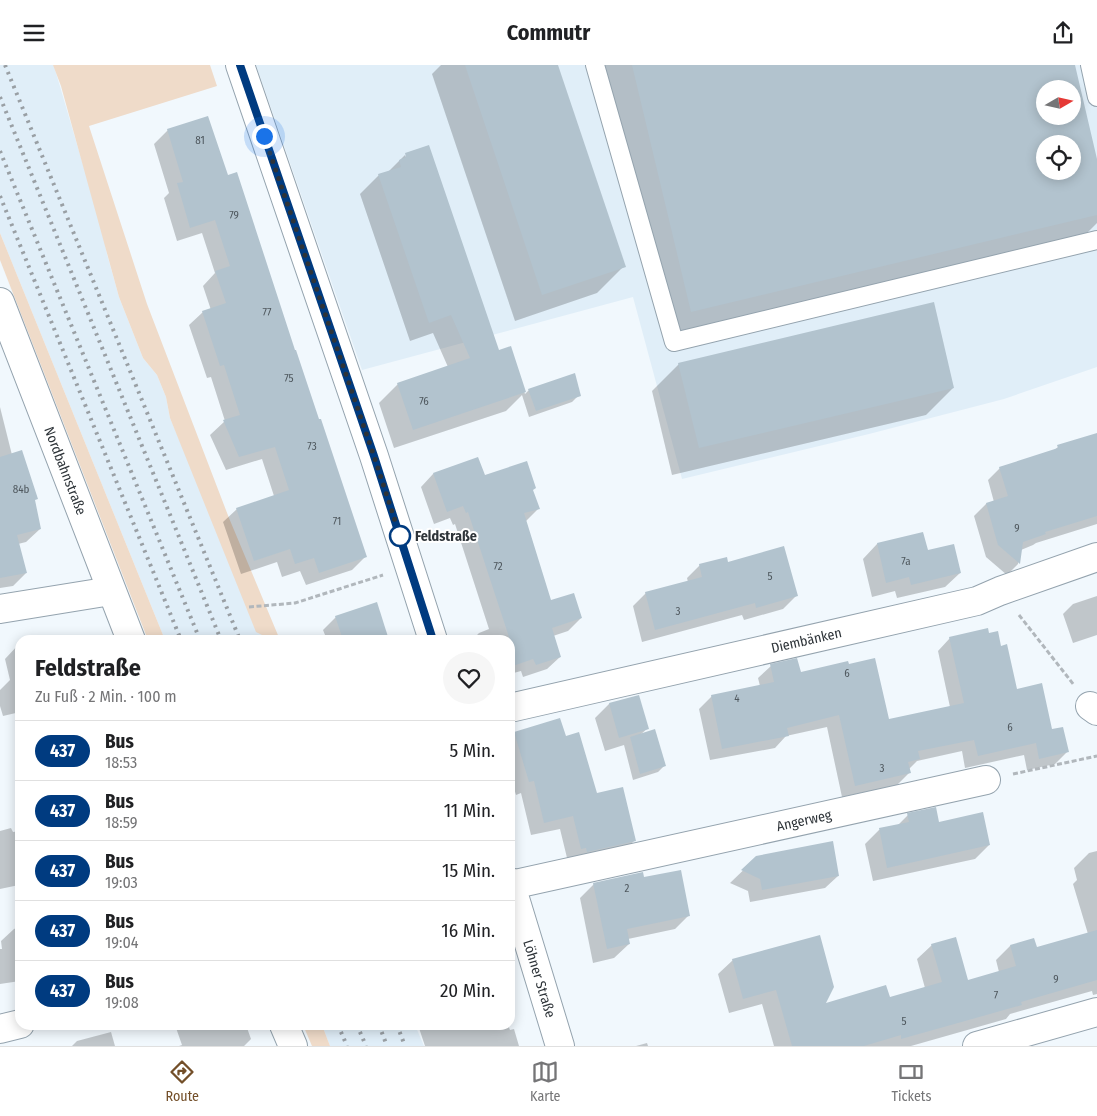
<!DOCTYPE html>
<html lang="de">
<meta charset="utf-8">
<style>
body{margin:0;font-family:"Fira Sans Condensed",sans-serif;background:#f6f6f6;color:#202124;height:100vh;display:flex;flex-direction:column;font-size:19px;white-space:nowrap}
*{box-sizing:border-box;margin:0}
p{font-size:16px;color:#757577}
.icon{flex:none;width:28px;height:28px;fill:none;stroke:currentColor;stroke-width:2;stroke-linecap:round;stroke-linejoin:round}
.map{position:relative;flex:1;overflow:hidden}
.drawer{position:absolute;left:15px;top:570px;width:500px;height:395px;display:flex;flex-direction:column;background:#fff;border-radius:15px;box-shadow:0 2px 12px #0003}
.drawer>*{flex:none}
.badge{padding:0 10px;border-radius:16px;font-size:18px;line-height:32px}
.needle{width:32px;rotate:81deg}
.tools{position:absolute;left:1036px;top:15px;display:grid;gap:10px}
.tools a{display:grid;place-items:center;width:45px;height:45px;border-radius:50%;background:#fff;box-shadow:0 2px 12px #0003;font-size:25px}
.you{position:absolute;width:25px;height:25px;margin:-12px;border:4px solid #fff;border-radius:50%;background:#1a73e8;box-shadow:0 0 0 8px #1a73e833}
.map>.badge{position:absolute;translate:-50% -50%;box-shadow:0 0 0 2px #fff}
.round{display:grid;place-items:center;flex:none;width:52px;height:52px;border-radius:26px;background:#f6f6f6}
.headline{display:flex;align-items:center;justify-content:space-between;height:85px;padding:0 20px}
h1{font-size:24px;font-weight:700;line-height:38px}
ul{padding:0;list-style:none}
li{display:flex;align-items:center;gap:15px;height:60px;padding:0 20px;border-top:1px solid #e0e0e0}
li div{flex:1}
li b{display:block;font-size:19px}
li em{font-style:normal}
li .badge{min-width:55px;font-weight:700;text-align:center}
header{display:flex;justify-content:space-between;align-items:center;height:65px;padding:0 20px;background:#fff;font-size:22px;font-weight:700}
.menu{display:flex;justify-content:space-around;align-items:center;height:70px;border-top:1px solid #e0e0e0;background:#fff;font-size:14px;color:#757577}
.menu a{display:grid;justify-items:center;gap:2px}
.menu .on{color:#734f29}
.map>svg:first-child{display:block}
.built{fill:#e0eef8;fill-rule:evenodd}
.green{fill:#efdbc9}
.shadow{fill:#0003;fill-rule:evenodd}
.building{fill:#b2c3ce;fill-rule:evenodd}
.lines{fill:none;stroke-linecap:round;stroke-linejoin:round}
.lane-casing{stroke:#94a3ae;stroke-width:20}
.street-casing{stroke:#94a3ae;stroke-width:30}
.path{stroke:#b1b7bc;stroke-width:3;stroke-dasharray:5 2.5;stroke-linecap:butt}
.lane{stroke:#fff;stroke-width:18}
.street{stroke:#fff;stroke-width:28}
.rail{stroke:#999fa4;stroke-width:4;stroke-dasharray:2.5 5;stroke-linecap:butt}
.line-casing{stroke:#fff;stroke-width:11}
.line{stroke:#003b80;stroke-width:8}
.walk{stroke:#2e3439;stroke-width:5;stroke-dasharray:0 9}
.stop-dot{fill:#fff;stroke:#003b80;stroke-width:2.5}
.labels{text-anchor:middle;stroke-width:4;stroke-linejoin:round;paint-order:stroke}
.number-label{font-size:11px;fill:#4f585e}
.street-label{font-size:14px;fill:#2e3439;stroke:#fff}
.stop-label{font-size:14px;font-weight:bold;fill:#2e3439;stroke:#fff;text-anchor:start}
</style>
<header><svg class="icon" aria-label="menu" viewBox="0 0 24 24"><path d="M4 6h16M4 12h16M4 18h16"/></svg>Commutr<svg class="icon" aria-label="share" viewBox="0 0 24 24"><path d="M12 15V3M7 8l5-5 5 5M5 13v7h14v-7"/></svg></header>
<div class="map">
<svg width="1097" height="981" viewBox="0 0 1097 981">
<rect width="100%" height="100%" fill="#f1f8fd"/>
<g class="built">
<path d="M 0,0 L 53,0 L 54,1 L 103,168 L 107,189 L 119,232 L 143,293 L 157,310 L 166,332 L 170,353 L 265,575 L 165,575 L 0,168 Z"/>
<path d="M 256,0 L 1097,0 L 1097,302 L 1004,334 L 869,369 L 682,414 L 633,232 L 362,305 ZM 1045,24 L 1072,24 L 1072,51 L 1045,51 ZM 1045,79 L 1072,79 L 1072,106 L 1045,106 Z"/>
<path d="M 322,960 L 415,960 L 424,981 L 330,981 Z"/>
</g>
<g class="green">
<path d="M 53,0 L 210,0 L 217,21 L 89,61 L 147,239 L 229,453 L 280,575 L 265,575 L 264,571 L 256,567 L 170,353 L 166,332 L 157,310 L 143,293 L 119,232 L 61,21 Z"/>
<path d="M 0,168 L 165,575 L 148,575 L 0,195 Z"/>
<path d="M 303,960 L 322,960 L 330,981 L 312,981 Z"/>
</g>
<g class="shadow">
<path d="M 441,0 L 556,0 L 624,201 L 597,228 L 515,256 L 432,9 Z"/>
<path d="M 599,0 L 1073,0 L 1097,99 L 1097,158 L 1081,174 L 664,273 ZM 1045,24 L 1072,24 L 1072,51 L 1045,51 ZM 1045,79 L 1072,79 L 1072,106 L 1045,106 Z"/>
<path d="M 168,65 L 227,112 L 294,287 L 365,492 L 352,505 L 306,520 L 300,506 L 282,512 L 277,497 L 241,509 L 223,457 L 237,444 L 274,431 L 262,394 L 226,405 L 210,370 L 225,356 L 211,312 L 207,313 L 189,260 L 203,247 L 211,245 L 203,221 L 215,208 L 202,168 L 177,176 L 164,133 L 169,128 L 154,79 Z"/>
<path d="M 405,90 L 498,287 L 510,283 L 525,329 L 529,325 L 579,330 L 572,337 L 529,352 L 522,330 L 506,346 L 394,383 L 379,338 L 398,319 L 448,302 L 433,268 L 410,276 L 360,129 L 379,110 L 387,108 Z"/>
<path d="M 679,299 L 953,323 L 926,350 L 672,410 L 652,326 Z"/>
<path d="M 0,342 L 12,390 L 34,436 L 40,464 L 26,477 L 18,479 L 26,508 L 13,521 L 0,523 Z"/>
<path d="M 1097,369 L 1097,459 L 1036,478 L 1033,480 L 1021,485 L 1018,499 L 1007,510 L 986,492 L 974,451 L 986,439 L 994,437 L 988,415 L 1000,403 L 1053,386 L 1058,382 Z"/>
<path d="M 433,409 L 484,412 L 532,426 L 538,444 L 525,457 L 550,537 L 581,553 L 568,566 L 553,571 L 560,592 L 547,604 L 523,612 L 521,606 L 510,609 L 510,575 L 472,575 L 479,568 L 489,564 L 455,459 L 453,460 L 450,453 L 434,459 L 421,422 Z"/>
<path d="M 923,469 L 927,486 L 960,508 L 945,522 L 897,533 L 895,526 L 872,532 L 863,494 L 877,479 Z"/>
<path d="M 727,498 L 796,531 L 783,544 L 744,555 L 742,550 L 642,577 L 633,541 L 646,528 L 688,517 L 687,513 L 700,500 Z"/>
<path d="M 1097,531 L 1097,570 L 1073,578 L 1063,549 L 1073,539 Z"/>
<path d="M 336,552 L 388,575 L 327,575 L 323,565 Z"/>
<path d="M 67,570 L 68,575 L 41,575 Z"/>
<path d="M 989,570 L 1000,582 L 1016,625 L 1051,665 L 1067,687 L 1055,699 L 1027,705 L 1024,690 L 965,703 L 962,686 L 917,696 L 909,704 L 909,708 L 897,720 L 842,732 L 827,662 L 786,671 L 775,683 L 710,695 L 699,644 L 712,631 L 760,621 L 758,613 L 771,601 L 800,609 L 888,655 L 950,642 L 938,586 L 950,573 Z"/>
<path d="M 19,579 L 20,647 L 3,651 L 0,641 L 0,625 L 10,615 L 5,594 Z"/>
<path d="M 638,631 L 648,663 L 640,670 L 665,700 L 658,707 L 633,715 L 624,680 L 605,686 L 595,653 L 609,639 Z"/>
<path d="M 559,654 L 565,673 L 596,729 L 634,776 L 621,789 L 568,797 L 560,764 L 531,770 L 521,728 L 516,730 L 510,710 L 510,672 L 514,668 Z"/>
<path d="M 908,750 L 938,758 L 989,780 L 975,794 L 873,816 L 865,779 L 879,765 L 897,761 Z"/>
<path d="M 11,763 L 13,767 L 20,766 L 20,824 L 19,820 L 0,824 L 0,766 Z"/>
<path d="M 1097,786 L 1097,929 L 1093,930 L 1092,926 L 1010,949 L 1006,954 L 911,981 L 774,981 L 762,939 L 729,948 L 718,909 L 733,895 L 824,940 L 889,934 L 925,923 L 917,894 L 932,880 L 967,916 L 999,907 L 996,895 L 1010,881 L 1036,883 L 1088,869 L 1073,819 L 1077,815 L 1074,803 L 1089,788 Z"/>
<path d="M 757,792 L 838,811 L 825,823 L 750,837 L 748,826 L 730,818 Z"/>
<path d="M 643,814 L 689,850 L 675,864 L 628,874 L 629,879 L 614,893 L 593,898 L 580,833 L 594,819 Z"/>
<path d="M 20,861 L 20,916 L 0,919 L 0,884 L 2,884 L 1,876 L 14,864 Z"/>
<path d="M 175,960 L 246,960 L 251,974 L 244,981 L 179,981 L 182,980 Z"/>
<path d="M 418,960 L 508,960 L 510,965 L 514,964 L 519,981 L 425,981 Z"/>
<path d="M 111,967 L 115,981 L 72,981 L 77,976 Z"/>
<path d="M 647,978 L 648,981 L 636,981 Z"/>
</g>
<g class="building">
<path d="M 465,0 L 558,0 L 626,202 L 542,230 Z"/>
<path d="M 632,0 L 1075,0 L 1097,94 L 1097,150 L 691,247 ZM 1045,24 L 1072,24 L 1072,51 L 1045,51 ZM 1045,79 L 1072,79 L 1072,106 L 1045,106 Z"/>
<path d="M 208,51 L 228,110 L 237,107 L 295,285 L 296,285 L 319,354 L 321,354 L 367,492 L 319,508 L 314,493 L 295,499 L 290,484 L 254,496 L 236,443 L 289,425 L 275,382 L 239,392 L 223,355 L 240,350 L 224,300 L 220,301 L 202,246 L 226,238 L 215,206 L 230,201 L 215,155 L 190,163 L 177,118 L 183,117 L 167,64 Z"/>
<path d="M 429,80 L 499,285 L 511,281 L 526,327 L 413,365 L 397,318 L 470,293 L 451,250 L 429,258 L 378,109 L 401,102 L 399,95 L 406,92 L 405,88 Z"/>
<path d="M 934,237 L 954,323 L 699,383 L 678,298 Z"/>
<path d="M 575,308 L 581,331 L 536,346 L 528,324 Z"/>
<path d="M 1097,368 L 1097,451 L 1045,467 L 1046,469 L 1023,477 L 1020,499 L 998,480 L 986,438 L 1008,431 L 999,402 L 1058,383 L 1057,380 Z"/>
<path d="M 22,385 L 38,434 L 35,435 L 41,464 L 17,470 L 27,508 L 0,513 L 0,392 Z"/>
<path d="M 478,392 L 485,410 L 527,396 L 536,423 L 533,425 L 540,444 L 524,448 L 551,535 L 574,528 L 582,553 L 552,563 L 561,592 L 536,600 L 533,594 L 510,602 L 510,575 L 468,447 L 466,448 L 463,441 L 447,447 L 433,408 Z"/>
<path d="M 923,467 L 928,485 L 954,479 L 961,508 L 911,520 L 909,512 L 886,518 L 877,478 Z"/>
<path d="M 784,481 L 798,531 L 756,543 L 755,538 L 655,565 L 645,527 L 702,512 L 699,499 L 727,492 L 728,497 Z"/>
<path d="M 377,537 L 389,575 L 343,575 L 335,551 Z"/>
<path d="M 988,563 L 989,568 L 998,566 L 1001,581 L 1007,579 L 1017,624 L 1042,618 L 1052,664 L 1063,662 L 1069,687 L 1039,694 L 1036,678 L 978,691 L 974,675 L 918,686 L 920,694 L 908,697 L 911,708 L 855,721 L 839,650 L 787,663 L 789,671 L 722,684 L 711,630 L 774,617 L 770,599 L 797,593 L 801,607 L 848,596 L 849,599 L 875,593 L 889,654 L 964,638 L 949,572 Z"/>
<path d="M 639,630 L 649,664 L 619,673 L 609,638 Z"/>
<path d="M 560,653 L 566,671 L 579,667 L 597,728 L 623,722 L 636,776 L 587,787 L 586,783 L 581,784 L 573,751 L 544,758 L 534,716 L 529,717 L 514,667 Z"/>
<path d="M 655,664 L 666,701 L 640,709 L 630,672 Z"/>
<path d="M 936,742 L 939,757 L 983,747 L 990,780 L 887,803 L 879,763 L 909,757 L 907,748 Z"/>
<path d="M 833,776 L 839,811 L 762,825 L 760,814 L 741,805 L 756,791 Z"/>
<path d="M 681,805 L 690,851 L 627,864 L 630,879 L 607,884 L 593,818 L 643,807 L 644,812 Z"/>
<path d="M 1097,865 L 1097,915 L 1021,937 L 1022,940 L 901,974 L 901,970 L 864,981 L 792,981 L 776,925 L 743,934 L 732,894 L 820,870 L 834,922 L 826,938 L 886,920 L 890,932 L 942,917 L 931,879 L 956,872 L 968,915 L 1016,901 L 1010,880 L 1034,873 L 1037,882 Z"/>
</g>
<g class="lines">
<defs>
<g id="lane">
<path d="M 595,0 L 674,277 L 1097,175"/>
<path d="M 1090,0 L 1097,32"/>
</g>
<g id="street">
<path d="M 240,0 L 374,391 L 433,575"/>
<path id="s1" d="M 0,237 L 131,575"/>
<path d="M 0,544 L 111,526"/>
<path d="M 1090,641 L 1097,646"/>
<path id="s2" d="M 510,643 L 977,536 L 1000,526 L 1097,492"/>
<path id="s3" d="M 510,817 L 560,981"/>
<path id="s4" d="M 511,820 L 986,715"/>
<path d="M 284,960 L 293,981"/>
<path d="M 0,964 L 20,959"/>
<path d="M 977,981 L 1097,947"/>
</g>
</defs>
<use href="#lane" class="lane-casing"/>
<use href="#street" class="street-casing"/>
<g class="path">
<path d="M 249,542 L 295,538 L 383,510"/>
<path d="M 1019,550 L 1074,620"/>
<path d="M 165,575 L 166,575"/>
<path d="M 1013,709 L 1097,691"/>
</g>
<use href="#lane" class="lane"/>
<use href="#street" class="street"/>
<g class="rail">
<path d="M 5,0 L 240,575"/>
<path d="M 0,32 L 221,575"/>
<path d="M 0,86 L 200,575"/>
<path d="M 0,131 L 181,575"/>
<path d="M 338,960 L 347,981"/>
<path d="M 357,960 L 366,981"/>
<path d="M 379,960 L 387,981"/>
<path d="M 397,960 L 405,981"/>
</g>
</g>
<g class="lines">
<defs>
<path id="line" d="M 240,0 L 374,391 L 433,575"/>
</defs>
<use href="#line" class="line-casing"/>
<use href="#line" class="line"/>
<path class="walk" d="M 264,71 L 374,391 L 400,471"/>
</g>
<circle class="stop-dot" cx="400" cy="471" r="10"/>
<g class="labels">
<g class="number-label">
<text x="200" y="79">81</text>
<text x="234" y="154">79</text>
<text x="267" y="251">77</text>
<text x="289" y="317">75</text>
<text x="424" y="340">76</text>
<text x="312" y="385">73</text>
<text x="21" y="428">84b</text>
<text x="337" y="460">71</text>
<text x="1017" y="467">9</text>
<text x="906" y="500">7a</text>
<text x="498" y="505">72</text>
<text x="770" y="515">5</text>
<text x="678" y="550">3</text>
<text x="847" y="612">6</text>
<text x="737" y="637">4</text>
<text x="1010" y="666">6</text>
<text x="882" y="707">3</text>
<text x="627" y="827">2</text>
<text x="1056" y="918">9</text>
<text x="996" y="934">7</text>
<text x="904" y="960">5</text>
</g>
<g class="street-label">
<text dy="5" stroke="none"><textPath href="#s1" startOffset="181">Nordbahnstraße</textPath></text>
<text dy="5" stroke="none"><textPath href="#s2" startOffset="304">Diembänken</textPath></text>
<text dy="5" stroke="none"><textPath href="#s4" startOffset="300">Angerweg</textPath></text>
<text dy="5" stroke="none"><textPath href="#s3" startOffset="101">Löhner Straße</textPath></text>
</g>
<g class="stop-label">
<text x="415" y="476">Feldstraße</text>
</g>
</g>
</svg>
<div class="tools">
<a><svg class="needle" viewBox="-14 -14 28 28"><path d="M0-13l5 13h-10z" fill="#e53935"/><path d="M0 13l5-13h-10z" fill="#757577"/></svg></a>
<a><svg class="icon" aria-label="locate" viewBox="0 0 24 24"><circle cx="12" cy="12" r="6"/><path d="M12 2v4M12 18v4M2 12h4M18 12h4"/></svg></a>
</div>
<div class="you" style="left:264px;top:71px"></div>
<section class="drawer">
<div class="headline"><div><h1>Feldstraße</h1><p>Zu Fuß · 2 Min. · 100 m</p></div><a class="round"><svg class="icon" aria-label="heart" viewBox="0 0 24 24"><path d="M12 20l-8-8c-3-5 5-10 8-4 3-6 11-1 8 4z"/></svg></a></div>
<ul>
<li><span class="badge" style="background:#003b80;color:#fff">437</span><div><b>Bus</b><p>18:53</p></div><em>5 Min.</em></li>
<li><span class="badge" style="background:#003b80;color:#fff">437</span><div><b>Bus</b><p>18:59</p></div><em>11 Min.</em></li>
<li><span class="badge" style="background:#003b80;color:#fff">437</span><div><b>Bus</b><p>19:03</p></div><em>15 Min.</em></li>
<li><span class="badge" style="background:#003b80;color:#fff">437</span><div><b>Bus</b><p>19:04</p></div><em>16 Min.</em></li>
<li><span class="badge" style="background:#003b80;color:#fff">437</span><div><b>Bus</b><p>19:08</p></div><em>20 Min.</em></li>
</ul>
</section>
</div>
<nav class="menu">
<a class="on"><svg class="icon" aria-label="directions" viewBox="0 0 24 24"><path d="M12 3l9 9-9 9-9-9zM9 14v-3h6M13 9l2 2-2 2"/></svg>Route</a>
<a><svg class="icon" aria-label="map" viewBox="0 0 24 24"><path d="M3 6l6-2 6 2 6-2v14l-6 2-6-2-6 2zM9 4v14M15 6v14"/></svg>Karte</a>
<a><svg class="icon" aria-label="tickets" viewBox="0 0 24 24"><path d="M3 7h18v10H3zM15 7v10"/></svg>Tickets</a>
</nav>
